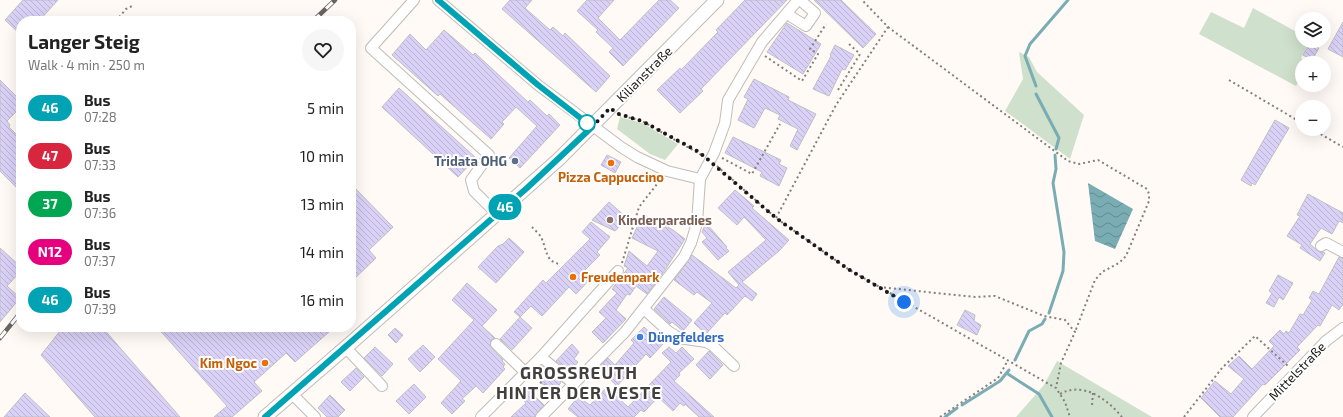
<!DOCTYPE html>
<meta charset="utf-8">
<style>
body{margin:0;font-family:"Exo 2",sans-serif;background:#f6f6f6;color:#222;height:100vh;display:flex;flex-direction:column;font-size:15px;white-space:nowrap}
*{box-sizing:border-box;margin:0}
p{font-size:13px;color:#767676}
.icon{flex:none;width:22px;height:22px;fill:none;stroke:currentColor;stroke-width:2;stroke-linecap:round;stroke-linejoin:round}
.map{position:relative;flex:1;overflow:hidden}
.side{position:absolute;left:16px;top:16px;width:340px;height:316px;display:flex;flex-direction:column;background:#fff;border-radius:16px;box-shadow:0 4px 16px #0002}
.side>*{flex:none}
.badge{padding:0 8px;border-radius:13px;font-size:14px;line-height:26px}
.fabs{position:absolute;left:1295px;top:12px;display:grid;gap:8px}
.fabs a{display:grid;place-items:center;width:36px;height:36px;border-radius:50%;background:#fff;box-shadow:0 4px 16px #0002;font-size:20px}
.you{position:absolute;width:20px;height:20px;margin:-10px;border:3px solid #fff;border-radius:50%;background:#1a73e8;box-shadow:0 0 0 6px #1a73e833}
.map>.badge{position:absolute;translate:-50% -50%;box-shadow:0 0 0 2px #fff}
.round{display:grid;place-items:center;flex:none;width:42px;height:42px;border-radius:21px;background:#f6f6f6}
.headline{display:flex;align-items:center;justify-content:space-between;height:68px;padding:0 12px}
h1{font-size:19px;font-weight:700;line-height:30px}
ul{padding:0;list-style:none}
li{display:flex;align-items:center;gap:12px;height:48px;padding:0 12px}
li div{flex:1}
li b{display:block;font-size:15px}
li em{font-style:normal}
li .badge{min-width:44px;font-weight:700;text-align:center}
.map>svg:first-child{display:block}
.grass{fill:#cfe0cc}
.water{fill:url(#water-waves)}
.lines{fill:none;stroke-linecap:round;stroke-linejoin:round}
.stream{stroke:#7aacb3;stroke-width:3}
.building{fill:url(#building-back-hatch);stroke:#c0bfc4}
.minor-casing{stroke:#c0bcb8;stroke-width:12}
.major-casing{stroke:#c0bcb8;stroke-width:15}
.path{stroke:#83807d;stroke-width:2;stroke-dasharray:2 3;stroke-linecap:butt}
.minor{stroke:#fff;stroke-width:10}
.major{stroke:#fff;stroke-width:13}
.rail-casing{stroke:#676462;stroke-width:4.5}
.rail{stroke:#fff;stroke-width:3;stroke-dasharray:9;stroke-linecap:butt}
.line-casing{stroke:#fff;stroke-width:9}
.line{stroke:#00a3b4;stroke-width:6}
.walk{stroke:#191816;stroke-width:4;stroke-dasharray:0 7.2}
.stop-dot{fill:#fff;stroke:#00a3b4;stroke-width:2}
.service-dot{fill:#5c6f8a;stroke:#fff;stroke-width:1.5}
.food-dot{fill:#e8710a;stroke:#fff;stroke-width:1.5}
.education-dot{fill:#8d6e63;stroke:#fff;stroke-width:1.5}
.shop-dot{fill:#3f7fe0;stroke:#fff;stroke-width:1.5}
.labels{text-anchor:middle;stroke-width:4;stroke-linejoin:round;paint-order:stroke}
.street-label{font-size:13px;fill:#191816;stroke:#fff}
.service-label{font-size:13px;font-weight:bold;fill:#4e5e75;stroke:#fff;text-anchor:end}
.food-label{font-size:13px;font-weight:bold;fill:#c56008;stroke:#fff}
.education-label{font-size:13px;font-weight:bold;fill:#785e54;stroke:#fff;text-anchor:start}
.shop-label{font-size:13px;font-weight:bold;fill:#366cbe;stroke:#fff;text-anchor:start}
.district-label{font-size:17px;font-weight:bold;letter-spacing:1px;fill:#433f3c;stroke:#fff}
</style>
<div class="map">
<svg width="1343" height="417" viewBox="0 0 1343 417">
<defs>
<pattern id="water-waves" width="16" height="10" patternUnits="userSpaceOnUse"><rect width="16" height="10" fill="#7aacb3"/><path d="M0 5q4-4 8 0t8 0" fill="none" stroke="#638b91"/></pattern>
<pattern id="building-back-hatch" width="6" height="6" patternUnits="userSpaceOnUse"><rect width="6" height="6" fill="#dad1f7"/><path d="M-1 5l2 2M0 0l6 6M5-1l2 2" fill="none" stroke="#bab3d3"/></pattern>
</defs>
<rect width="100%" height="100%" fill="#fffaf6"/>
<g class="grass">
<path d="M 1253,8 L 1302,35 L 1302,41 L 1321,41 L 1318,46 L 1310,41 L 1301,58 L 1308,63 L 1302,63 L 1302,76 L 1296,86 L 1199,34 L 1211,12 L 1244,28 Z"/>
<path d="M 1019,52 L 1029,57 L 1037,72 L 1084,115 L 1070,159 L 1005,111 L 1023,79 Z"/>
<path d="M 620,117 L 642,123 L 678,144 L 665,160 L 650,154 L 617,129 Z"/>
<path d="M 1057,361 L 1152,417 L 1016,417 L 1044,385 Z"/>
</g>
<path class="water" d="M 1088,183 L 1133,209 L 1115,249 L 1095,241 Z"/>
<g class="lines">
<g class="stream">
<path d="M 1036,86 L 1025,56 L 1030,44 L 1068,0"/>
<path d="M 1036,94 L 1059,138 L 1056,149"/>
<path d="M 1049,313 L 1063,271 L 1064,252 L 1053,183 L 1056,169 L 1055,155"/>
<path d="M 1015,360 L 1029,331 L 1042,324 L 1045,319"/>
<path d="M 1008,374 L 1039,394 L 1052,417"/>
<path d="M 962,405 L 1000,381 L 1009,370"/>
<path d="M 945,417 L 957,408"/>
</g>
</g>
<g class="building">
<path d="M 23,0 L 58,0 L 39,21 L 21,21 L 21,35 L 5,20 Z"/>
<path d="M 510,0 L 532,0 L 525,8 L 550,30 L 553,27 L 563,36 L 565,33 L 610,76 L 596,92 L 502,9 Z"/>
<path d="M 587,0 L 614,0 L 598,18 L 620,40 L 659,0 L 670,0 L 679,8 L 623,66 L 609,52 L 613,48 L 596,32 L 598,30 L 577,11 Z"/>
<path d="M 745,0 L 787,0 L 701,89 L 703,91 L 680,113 L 657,90 L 680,68 L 681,70 L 718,32 L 716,30 Z"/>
<path d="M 814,0 L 841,0 L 876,34 L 863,48 Z"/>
<path d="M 1343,22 L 1343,57 L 1328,49 Z"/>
<path d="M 787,23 L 821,44 L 803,74 L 767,52 Z"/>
<path d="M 444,30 L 473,55 L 475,53 L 528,102 L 530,100 L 547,116 L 549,114 L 560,125 L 520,168 L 509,158 L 537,126 L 516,107 L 502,122 L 504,124 L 491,139 L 440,94 L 438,96 L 392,55 L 410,34 L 426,50 Z"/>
<path d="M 1310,43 L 1319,48 L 1312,60 L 1303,55 Z"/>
<path d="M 835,45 L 854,55 L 845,70 L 842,69 L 829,96 L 813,89 L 831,56 L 830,55 Z"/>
<path d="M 754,79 L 789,97 L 788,100 L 816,114 L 797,150 L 790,146 L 798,129 L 778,119 L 780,115 L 765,108 L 754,128 L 738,120 L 748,99 L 744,97 Z"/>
<path d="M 0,80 L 21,101 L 21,107 L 7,121 L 10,125 L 9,127 L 21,139 L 21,192 L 0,171 Z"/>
<path d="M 399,88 L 476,158 L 458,177 L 382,107 Z"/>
<path d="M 1275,120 L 1289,128 L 1255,185 L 1252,183 L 1251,186 L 1241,180 Z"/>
<path d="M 733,137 L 781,160 L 779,164 L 787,168 L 779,186 L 760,176 L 762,172 L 725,153 Z"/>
<path d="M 607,155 L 621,162 L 615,173 L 601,165 Z"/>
<path d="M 351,184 L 393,227 L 369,250 L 376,258 L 351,282 Z"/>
<path d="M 735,190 L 754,206 L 752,208 L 789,240 L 779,251 L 742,282 L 757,294 L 752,301 L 745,296 L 727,315 L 725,313 L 706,334 L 694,323 L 712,303 L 697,292 L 694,295 L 674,280 L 692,255 L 736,288 L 739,285 L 728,272 L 766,240 L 744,217 L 737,225 L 718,208 Z"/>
<path d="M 1308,194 L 1343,213 L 1343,223 L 1339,221 L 1332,234 L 1321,228 L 1310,244 L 1318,251 L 1325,253 L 1320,261 L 1300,248 L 1302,245 L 1287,236 L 1300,216 L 1297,215 Z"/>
<path d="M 609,202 L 627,218 L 615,231 L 592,220 Z"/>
<path d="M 643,214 L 673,230 L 685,239 L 665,270 L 647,294 L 636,286 L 630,295 L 627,294 L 616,310 L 626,319 L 603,343 L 592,332 L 606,318 L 599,312 L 617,293 L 612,289 L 628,268 L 624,266 L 629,251 L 647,266 L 658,251 L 632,238 Z"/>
<path d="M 591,222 L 610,237 L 597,252 L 600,255 L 583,272 L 590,279 L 576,294 L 569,287 L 542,316 L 531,306 L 520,317 L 514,312 L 543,280 L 546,283 L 590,239 L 582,232 Z"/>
<path d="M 706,223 L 727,247 L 726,248 L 729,251 L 718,260 L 702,242 L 707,238 L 702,232 Z"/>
<path d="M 509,238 L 524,252 L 496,283 L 478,267 L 498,246 L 503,244 Z"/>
<path d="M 0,248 L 21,267 L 21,271 L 7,286 L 20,298 L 0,322 Z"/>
<path d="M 1339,257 L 1343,258 L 1343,304 L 1339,310 L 1332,305 L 1320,326 L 1318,325 L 1297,347 L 1300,350 L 1265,385 L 1263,384 L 1233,417 L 1220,417 L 1201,398 L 1215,381 L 1231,394 L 1244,379 L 1228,366 L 1239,356 L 1252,369 L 1274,346 L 1269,341 L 1280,330 L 1284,334 L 1286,331 L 1289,333 L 1300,314 L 1303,315 L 1312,300 L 1309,298 L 1313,291 L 1319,294 Z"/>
<path d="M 1278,275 L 1293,283 L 1283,300 L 1279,297 L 1274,307 L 1266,303 L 1272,293 L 1269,291 Z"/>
<path d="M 467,283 L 497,310 L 482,326 L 495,338 L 491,340 L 490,346 L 503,360 L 502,361 L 505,364 L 503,367 L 505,369 L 483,393 L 476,386 L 462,399 L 465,401 L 452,414 L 441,403 L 461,381 L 438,359 L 474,320 L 452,300 Z"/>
<path d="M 664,297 L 692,320 L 683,331 L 672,322 L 670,324 L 654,309 Z"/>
<path d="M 965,310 L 975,315 L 974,321 L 981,325 L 977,335 L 957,325 Z"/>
<path d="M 520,317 L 532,328 L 512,350 L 500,339 Z"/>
<path d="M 56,327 L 102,327 L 180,417 L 95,417 L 41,355 L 60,331 Z"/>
<path d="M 157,327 L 325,327 L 329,332 L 295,362 L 286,353 L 254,382 L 262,391 L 232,417 L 214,417 L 227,406 Z"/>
<path d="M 644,327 L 663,344 L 650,358 L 646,354 L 617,386 L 598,368 L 608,358 L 615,365 L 634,343 L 631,340 Z"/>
<path d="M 395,328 L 403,335 L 396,343 L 388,335 Z"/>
<path d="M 572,344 L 579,352 L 574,359 L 578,362 L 570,372 L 556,361 Z"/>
<path d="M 423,345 L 435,357 L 420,372 L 408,359 Z"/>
<path d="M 375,347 L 393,364 L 382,376 L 364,358 Z"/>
<path d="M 669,347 L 676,353 L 682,347 L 694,359 L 679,373 L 680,375 L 674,381 L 714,417 L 699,417 L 685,404 L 684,406 L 680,403 L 673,411 L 658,397 L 644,412 L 641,410 L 634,417 L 578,417 L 568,409 L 578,397 L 590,405 L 607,387 L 628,407 L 671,362 L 662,353 Z"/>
<path d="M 709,351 L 723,365 L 710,379 L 696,365 Z"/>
<path d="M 356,368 L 364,377 L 350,391 L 341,382 Z"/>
<path d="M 548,371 L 561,382 L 554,393 L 540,382 Z"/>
<path d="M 414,384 L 426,397 L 409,414 L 396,401 Z"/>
<path d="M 524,386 L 544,405 L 534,417 L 511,417 L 526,403 L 517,393 Z"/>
<path d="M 25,393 L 50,417 L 4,417 Z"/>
<path d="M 330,395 L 345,410 L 338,417 L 327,417 L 318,408 Z"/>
</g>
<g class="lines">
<defs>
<g id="minor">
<path d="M 414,0 L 371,48 L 489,155 L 471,180 L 474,191 L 497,214"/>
<path d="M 438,0 L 538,85 L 621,147 L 637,157 L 667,171 L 700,179"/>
<path d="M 787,14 L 806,26 L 815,13 L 800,0"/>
<path d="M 1321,246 L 1326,243 L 1343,252"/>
<path d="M 644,309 L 668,331 L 679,338 L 706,342 L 712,345 L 734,366"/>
<path d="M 496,344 L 526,373"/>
<path d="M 346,348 L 382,386"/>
<path d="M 541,357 L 574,384"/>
<path d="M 292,394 L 315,417"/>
<path d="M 481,417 L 541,357 L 618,271"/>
<path d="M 541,417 L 625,332 L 684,257 L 691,243 L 697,223 L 700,179 L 714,153 L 725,123 L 728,100 L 762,42 L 798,0"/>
<path d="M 1253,417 L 1326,341 L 1343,328"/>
</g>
<path id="major" d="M 265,417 L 352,342 L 559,159 L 717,0"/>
</defs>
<use href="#minor" class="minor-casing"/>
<use href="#major" class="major-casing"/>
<g class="path">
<path d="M 116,21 L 126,9 L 134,5"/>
<path d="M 888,27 L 1068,161 L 1079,164 L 1098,160 L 1147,189 L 1149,194 L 1149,201 L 1126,256 L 1119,263 L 1102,272 L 1095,280 L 1075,332"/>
<path d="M 765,56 L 802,81 L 818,54 L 810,49 L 826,24"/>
<path d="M 1229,80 L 1302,123"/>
<path d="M 838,90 L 860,54 L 849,44"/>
<path d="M 619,115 L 642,121 L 703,156"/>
<path d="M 1312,129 L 1343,147"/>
<path d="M 722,158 L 752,174 L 780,124"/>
<path d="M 717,166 L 776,218 L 848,269 L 1056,388 L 1065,402 L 1070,417"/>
<path d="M 776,218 L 836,105 L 888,27 L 862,0"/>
<path d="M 532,227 C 535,230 539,234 541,237 C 547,249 545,262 560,264"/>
<path d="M 622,263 L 639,207 L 661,179"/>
<path d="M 879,287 L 975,297 L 995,296 L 1044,316 L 1065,320 L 1075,332 L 1061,363 L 1056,388"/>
<path d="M 540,382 L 553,392"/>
<path d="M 1060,394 C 1083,381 1107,399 1122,417"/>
<path d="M 1092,405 L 1093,393"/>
<path d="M 940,417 L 998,378 L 1007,362"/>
<path d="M 1184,417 L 1222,368 L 1255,336 L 1288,366"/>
</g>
<use href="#minor" class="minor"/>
<use href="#major" class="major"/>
<defs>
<g id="rail">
<path d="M 313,21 L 335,0"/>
<path d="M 0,338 L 21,312"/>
</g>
</defs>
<use href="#rail" class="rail-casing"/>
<use href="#rail" class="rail"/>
</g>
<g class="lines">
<defs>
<path id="line" d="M 265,417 L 527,188 L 592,127 L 538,85 L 438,0"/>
</defs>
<use href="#line" class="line-casing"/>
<use href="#line" class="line"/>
<path class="walk" d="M 587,123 L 592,127 L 610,108 L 619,114 L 642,121 L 699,152 L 776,218 L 848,269 L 904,302"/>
</g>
<circle class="stop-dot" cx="587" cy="123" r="8"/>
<circle class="service-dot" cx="515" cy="161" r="4"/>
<g class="food-dot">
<circle cx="611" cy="163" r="4"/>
<circle cx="573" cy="277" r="4"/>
<circle cx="265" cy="363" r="4"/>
</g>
<circle class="education-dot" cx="610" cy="220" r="4"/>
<circle class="shop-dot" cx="640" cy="337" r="4"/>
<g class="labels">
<g class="street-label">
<text transform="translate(644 74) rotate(-45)" y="5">Kilianstraße</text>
<text transform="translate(1297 371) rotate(-46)" y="5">Mittelstraße</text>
</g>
<g class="service-label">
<text x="507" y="166">Tridata OHG</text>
</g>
<g class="food-label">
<text x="611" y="182">Pizza Cappuccino</text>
<text x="581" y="282" text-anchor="start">Freudenpark</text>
<text x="257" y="368" text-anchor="end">Kim Ngoc</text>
</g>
<g class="education-label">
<text x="618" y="225">Kinderparadies</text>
</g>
<g class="shop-label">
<text x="648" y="342">Düngfelders</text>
</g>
<g class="district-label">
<text x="579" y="379">GROSSREUTH<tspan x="579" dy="20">HINTER DER VESTE</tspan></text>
</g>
</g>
</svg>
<div class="fabs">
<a><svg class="icon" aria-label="layers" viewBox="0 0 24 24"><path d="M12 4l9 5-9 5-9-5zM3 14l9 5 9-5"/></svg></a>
<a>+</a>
<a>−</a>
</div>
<div class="you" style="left:904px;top:302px"></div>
<b class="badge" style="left:505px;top:207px;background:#00a3b4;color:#fff">46</b>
<section class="side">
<div class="headline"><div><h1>Langer Steig</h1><p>Walk · 4 min · 250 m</p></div><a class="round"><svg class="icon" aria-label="heart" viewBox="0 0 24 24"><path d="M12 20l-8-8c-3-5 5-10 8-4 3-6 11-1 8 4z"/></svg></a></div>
<ul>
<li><span class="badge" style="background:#00a3b4;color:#fff">46</span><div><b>Bus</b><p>07:28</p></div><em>5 min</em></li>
<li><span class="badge" style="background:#d7263d;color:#fff">47</span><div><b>Bus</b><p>07:33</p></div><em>10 min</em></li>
<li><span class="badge" style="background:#00a651;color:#fff">37</span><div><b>Bus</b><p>07:36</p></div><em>13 min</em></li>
<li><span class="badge" style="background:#e6007e;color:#fff">N12</span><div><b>Bus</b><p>07:37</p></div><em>14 min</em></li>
<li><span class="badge" style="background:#00a3b4;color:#fff">46</span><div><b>Bus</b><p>07:39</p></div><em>16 min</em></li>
</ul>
</section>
</div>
